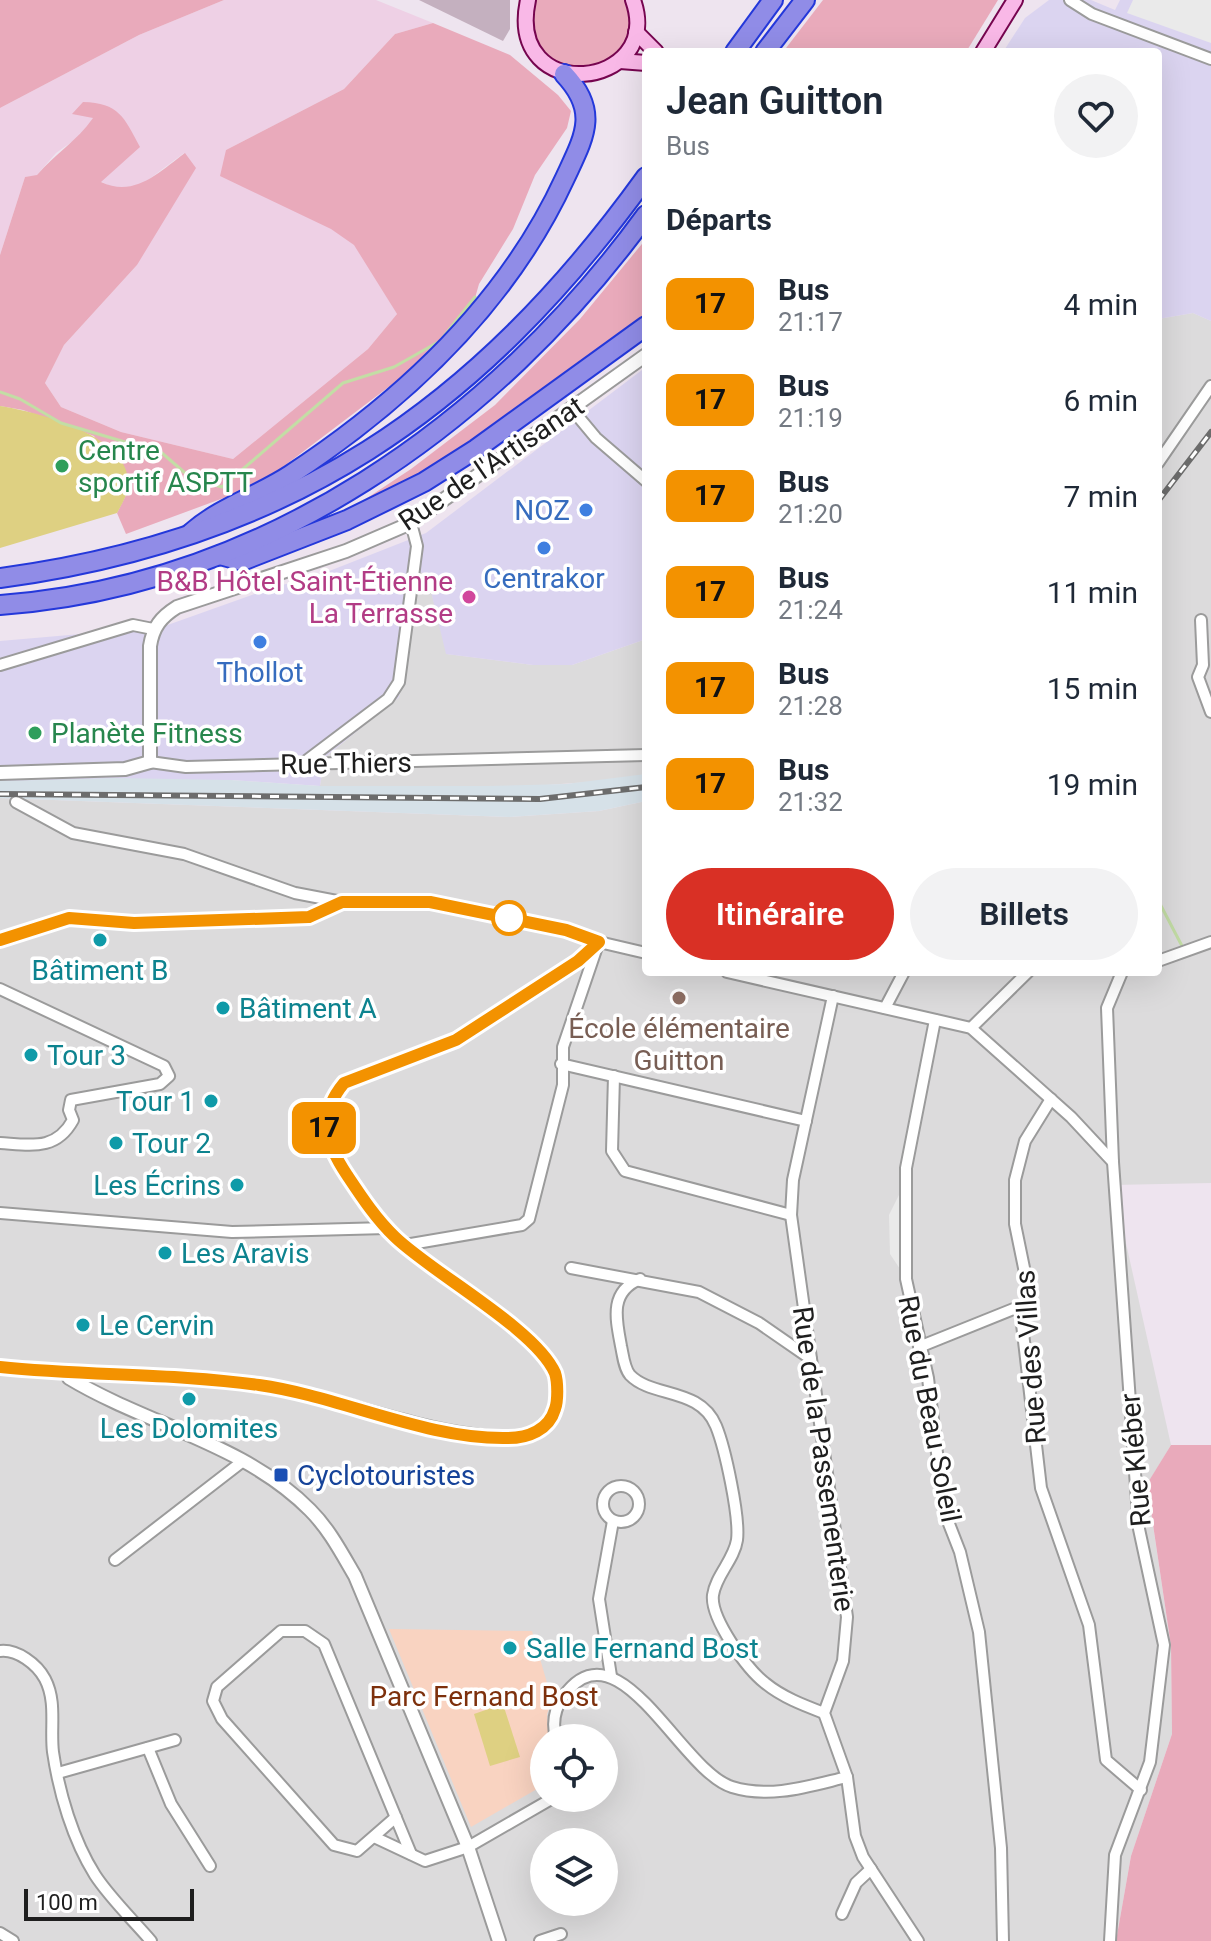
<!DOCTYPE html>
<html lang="fr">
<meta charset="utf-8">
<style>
body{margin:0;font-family:Roboto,sans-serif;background:#f2f2f3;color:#1f2937;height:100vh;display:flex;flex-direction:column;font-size:30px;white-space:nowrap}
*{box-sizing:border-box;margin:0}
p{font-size:26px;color:#747a83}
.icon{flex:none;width:44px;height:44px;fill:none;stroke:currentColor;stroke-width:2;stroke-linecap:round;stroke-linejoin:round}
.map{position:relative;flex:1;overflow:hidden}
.drawer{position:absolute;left:642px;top:48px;width:520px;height:928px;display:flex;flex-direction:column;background:#fff;border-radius:8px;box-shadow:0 8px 32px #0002}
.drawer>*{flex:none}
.badge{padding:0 16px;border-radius:12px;font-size:28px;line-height:52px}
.tools{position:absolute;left:530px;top:1724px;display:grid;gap:16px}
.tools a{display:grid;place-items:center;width:88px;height:88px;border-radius:50%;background:#fff;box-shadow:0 8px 32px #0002;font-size:40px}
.scale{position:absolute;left:24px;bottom:20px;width:170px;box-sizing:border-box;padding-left:8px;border:4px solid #1e1e1e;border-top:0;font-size:22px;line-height:28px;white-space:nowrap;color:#1e1e1e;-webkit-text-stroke:6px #fff;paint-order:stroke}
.map>.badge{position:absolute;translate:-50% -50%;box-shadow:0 0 0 4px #fff}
h2{padding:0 24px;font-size:30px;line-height:72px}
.round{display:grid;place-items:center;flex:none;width:84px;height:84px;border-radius:42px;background:#f2f2f3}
.head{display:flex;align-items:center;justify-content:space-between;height:136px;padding:0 24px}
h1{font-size:38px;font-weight:600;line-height:60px}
.action{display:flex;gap:16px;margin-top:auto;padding:16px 24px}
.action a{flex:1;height:92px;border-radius:48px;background:#d93025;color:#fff;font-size:32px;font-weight:600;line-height:92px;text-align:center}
.action a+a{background:#f2f2f3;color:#1f2937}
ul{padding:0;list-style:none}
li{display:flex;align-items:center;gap:24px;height:96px;padding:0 24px}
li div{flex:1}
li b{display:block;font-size:30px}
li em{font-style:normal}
li .badge{min-width:88px;font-weight:700;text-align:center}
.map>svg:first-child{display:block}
.residential{fill:#dcdbdc;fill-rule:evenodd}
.commercial{fill:#dbd4f0}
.industrial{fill:#d6e1e8}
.construction{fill:#c4b0bf}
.farmland{fill:#eed0e5}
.grass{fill:#e9aabb}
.park{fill:#f9d3c1}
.pitch{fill:#ded082}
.parking{fill:#eaeaea}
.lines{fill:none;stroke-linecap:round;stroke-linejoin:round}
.stream{stroke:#c3dda5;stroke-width:3}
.minor-casing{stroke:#9b9b9b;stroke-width:14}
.tertiary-casing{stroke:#9b9b9b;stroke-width:16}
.secondary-casing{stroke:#76054f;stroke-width:18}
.motorway-casing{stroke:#2438da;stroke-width:22}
.minor{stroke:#fff;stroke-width:10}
.tertiary{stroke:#fff;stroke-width:12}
.secondary{stroke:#f9b8e7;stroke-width:14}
.motorway{stroke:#908ce7;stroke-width:18}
.rail-casing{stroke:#6c6c6c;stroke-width:6}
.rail{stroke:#fff;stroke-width:3;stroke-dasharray:9;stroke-linecap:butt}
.line-casing{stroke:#fff;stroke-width:18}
.line{stroke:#f39200;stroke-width:12}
.leisure-dot{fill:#2e9e5b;stroke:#fff;stroke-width:3}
.shop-dot{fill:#3f7fe0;stroke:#fff;stroke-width:3}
.hotel-dot{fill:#d1479c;stroke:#fff;stroke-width:3}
.stop-dot{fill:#fff;stroke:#f39200;stroke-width:4}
.culture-dot{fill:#0f9aa8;stroke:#fff;stroke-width:3}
.education-dot{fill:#8d6e63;stroke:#fff;stroke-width:3}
.transit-dot{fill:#1a4fb4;stroke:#fff;stroke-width:3}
.labels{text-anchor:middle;stroke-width:7;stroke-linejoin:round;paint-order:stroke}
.leisure-label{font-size:28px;fill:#27864d;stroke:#fff;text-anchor:start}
.street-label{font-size:28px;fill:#1e1e1e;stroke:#fff}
.shop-label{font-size:28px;fill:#366cbe;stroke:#fff}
.hotel-label{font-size:28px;fill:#b23c85;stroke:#fff;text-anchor:end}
.culture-label{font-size:28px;fill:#0d838f;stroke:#fff;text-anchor:start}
.education-label{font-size:28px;fill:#785e54;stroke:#fff}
.transit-label{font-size:28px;fill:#164399;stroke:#fff;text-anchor:start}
.park-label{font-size:28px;fill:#7d300c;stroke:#fff}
</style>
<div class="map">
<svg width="1211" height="1941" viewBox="0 0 1211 1941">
<rect width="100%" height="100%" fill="#eee4ef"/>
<g class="residential">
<path d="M 1193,313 L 1211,321 L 1211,1183 L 1113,1185 L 1171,1445 L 1147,1485 L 1171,1646 L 1172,1734 L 1131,1856 L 1116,1941 L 0,1941 L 0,798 L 509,817 L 599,811 L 646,801 L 646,972 L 1158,972 L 1158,319 ZM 544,1738 L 604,1738 L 604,1798 L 544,1798 ZM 544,1842 L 604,1842 L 604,1902 L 544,1902 Z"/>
<path d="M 420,571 L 427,575 L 447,654 L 533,665 L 572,665 L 646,639 L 646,774 L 618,780 L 532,786 L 320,786 L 324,758 L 399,697 Z"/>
</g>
<g class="commercial">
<path d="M 1049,0 L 1091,0 L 1115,10 L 1120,0 L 1211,0 L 1211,321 L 1193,313 L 1158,319 L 1158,52 L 1003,52 L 1025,18 Z"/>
<path d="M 646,367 L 646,639 L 572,665 L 533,665 L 446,654 L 427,575 L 420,572 L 399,697 L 324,758 L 320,786 L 231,780 L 0,781 L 0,641 L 162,627 L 274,587 L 314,577 L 426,533 Z"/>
</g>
<path class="industrial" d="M 646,774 L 646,801 L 599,811 L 509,817 L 0,798 L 0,781 L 115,778 L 231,780 L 320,786 L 488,786 L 566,784 Z"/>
<path class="construction" d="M 419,0 L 510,0 L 510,29 L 503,41 Z"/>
<path class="farmland" d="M 224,0 L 376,0 L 433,23 L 395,34 L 344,89 L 226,150 L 355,245 L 397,314 L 368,349 L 233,459 L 121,432 L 61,407 L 45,383 L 64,345 L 137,265 L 184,153 L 144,183 L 127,188 L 112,187 L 100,181 L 117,167 L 94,118 L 80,136 L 56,153 L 36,176 L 25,177 L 0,255 L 0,108 L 139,35 Z"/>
<g class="grass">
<path d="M 0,0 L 224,0 L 139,35 L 0,108 Z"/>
<path d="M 533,0 L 628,0 C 629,10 633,21 630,31 C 619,79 537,81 531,31 C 530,21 533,10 533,0 Z"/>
<path d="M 823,0 L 998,0 L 966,52 L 783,52 Z"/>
<path d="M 433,23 L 510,55 L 558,95 L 571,111 L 567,128 L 535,175 L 513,229 L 479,284 L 471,312 L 419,364 L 259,485 L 126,534 L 117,513 L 127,493 L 94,436 L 23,410 L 0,406 L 0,255 L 25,177 L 37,175 C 55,154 77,141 93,118 L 72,114 L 83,102 C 119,103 124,117 140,147 L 101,182 C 135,198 159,172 185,153 L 196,168 L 137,265 L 64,345 L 45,383 L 61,407 L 121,432 L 233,459 L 368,349 L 397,314 L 354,245 L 331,229 L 220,176 L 226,150 L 344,89 L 395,34 Z"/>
<path d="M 646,239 L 646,320 L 443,464 L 346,512 L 411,469 L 495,405 L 580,319 Z"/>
<path d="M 1171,1445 L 1211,1445 L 1211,1941 L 1116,1941 L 1131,1856 L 1172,1734 L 1171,1646 L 1147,1484 Z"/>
</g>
<path class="park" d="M 389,1629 L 532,1631 L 552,1700 L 547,1714 L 549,1738 L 544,1738 L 544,1785 L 471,1827 Z"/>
<g class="pitch">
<path d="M 0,406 C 37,412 123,434 128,478 C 130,491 123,502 117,513 L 0,548 Z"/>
<path d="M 503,1704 L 520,1757 L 490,1766 L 474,1714 Z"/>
</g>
<g class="parking">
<path d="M 1133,0 L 1211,0 L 1211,43 L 1127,13 Z"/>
<path d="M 909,1192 L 912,1276 L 904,1275 L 890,1254 L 889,1215 L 900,1193 Z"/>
</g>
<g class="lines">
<g class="stream">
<path d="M 0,392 L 20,399 L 61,423 L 162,453 L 192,479 L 222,487 L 343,383 L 394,367 L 440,341 L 475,297"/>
<path d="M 1158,900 L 1182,946"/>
</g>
<defs>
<g id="minor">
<path d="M 1070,0 L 1092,14 L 1211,59"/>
<path d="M 571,408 L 596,438 L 646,481"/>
<path d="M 1158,463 L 1211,386"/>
<path d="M 1201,620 L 1203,665 L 1198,677 L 1211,712"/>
<path d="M 0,665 L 133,625 L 153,629"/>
<path d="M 150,762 L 186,767 L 646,755"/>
<path d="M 302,764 L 388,699 L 399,682 L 417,546 L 411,523"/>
<path d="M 16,802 L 73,833 L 184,854 L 295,893 L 342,902 L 430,902 L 566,930 L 599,942 L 646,953"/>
<path d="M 0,939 L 69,918 L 134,923 L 309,917 L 340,903"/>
<path d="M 1158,961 L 1211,942"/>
<path d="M 727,972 L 971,1028 L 1071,1117 L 1113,1162"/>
<path d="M 0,989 L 164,1066 L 169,1076 L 160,1084 L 71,1100 L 69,1110 L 73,1120 C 56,1151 31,1145 0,1143"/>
<path d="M 885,1008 L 904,972"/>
<path d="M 935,1020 L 906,1168 L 906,1279 L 928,1378 L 944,1511 L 960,1552 L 979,1632 L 1001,1848 L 1003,1941"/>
<path d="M 971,1028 L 1028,972"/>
<path d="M 561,1064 L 806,1121"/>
<path d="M 614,1076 L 612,1151 L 625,1171 L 791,1215"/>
<path d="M 1051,1099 L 1025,1141 L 1015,1180 L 1015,1224 L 1031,1302 L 1022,1324 L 1041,1488 L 1089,1625 L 1106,1760 L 1141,1790"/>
<path d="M 0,1213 L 232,1232 L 387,1228"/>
<path d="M 405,1245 L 522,1225 L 529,1219 L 563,1085 L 563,1047 L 598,944"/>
<path d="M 571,1268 L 699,1292 L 759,1323 L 811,1359"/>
<path d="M 640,1279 C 609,1292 616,1319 621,1346 C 623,1355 624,1368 630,1375 C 652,1398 700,1387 716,1426 C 725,1448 740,1517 737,1540 C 734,1560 716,1575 713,1595 C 710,1618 747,1669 765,1683 C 782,1697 803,1705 824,1713"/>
<path d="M 919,1347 L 1031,1302"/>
<path d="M 67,1372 C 130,1376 196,1376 260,1385 C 331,1395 400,1424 472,1434 C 493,1436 530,1445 547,1425 C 557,1413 561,1388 555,1373 C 535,1328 432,1273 395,1237 C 376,1218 361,1196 347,1175 C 325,1142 316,1115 344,1083 L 456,1040 L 578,961 L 599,942"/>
<circle cx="621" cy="1504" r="18"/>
<path d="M 115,1560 L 243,1461"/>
<path d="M 0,1651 C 17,1649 37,1664 45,1679 C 57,1702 50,1728 53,1752 C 59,1793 73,1840 95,1875 C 110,1898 133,1920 151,1941"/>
<path d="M 611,1676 L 599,1599 L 613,1521"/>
<path d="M 556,1738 C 552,1723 554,1710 563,1697 C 618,1619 680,1771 732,1787 C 771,1799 809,1786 847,1777 L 824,1713 L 843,1661 L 847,1617 L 791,1215 L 793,1180 L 833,996"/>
<path d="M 148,1748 L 171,1804 L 210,1866"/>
<path d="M 58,1773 L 175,1740"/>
<path d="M 847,1777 L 855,1836 L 863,1857 L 918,1941"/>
<path d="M 396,1817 L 357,1851 L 334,1845 L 222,1719 L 213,1701 L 217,1687 L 281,1631 L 305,1631 L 324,1644 L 411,1854"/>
<path d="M 374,1837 L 425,1861 L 468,1847 L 553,1798"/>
<path d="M 842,1914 L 856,1883 L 871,1869"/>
<path d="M 0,1933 L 13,1941"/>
<path d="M 540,1941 L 561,1934"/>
<path d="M 1110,1941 L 1115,1855 L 1150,1762 L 1164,1645 L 1139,1529 L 1113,1162 L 1107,1008 L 1122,972"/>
</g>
<g id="tertiary">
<path d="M 0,773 L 125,769 L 150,762 L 150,646 C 153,627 161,617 177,607 L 346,551 L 411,523 L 646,355"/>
<path d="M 0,1367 L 67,1372 L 69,1378 C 147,1425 245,1444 310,1510 C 329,1529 341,1552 355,1576 L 468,1847 L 499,1941"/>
</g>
<g id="secondary">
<path d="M 528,0 C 505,107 665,90 633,0"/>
<path d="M 636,32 L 656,52"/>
<path d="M 983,52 L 1015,0"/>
<path d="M 620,61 L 646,63"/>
</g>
<g id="motorway">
<path d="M 735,52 L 773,0"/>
<path d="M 765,52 L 805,0"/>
<path d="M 191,533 C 220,507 258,496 290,475 C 404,400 507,304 565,178 C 584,137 600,112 564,74"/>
<path d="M 220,555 L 242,561 L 347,520 L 424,482 L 476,449 L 646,326"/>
<path d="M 0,578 C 287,540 478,410 646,177"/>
<path d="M 0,605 C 263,586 494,424 646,215"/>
</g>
</defs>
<use href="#minor" class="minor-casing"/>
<use href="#tertiary" class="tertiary-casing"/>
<use href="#secondary" class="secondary-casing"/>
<use href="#motorway" class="motorway-casing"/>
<use href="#minor" class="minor"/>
<use href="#tertiary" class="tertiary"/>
<use href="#secondary" class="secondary"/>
<use href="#motorway" class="motorway"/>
<defs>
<g id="rail">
<path d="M 1158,501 L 1211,432"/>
<path d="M 0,794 L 540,799 L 646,787"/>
</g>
</defs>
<use href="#rail" class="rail-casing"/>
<use href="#rail" class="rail"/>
</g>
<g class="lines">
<defs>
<path id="line" d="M 0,940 L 69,918 L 134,923 L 309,917 L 342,902 L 430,902 L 566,930 L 599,942 L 578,961 L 456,1040 L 344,1083 C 317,1116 325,1142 347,1175 C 361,1196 376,1219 395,1237 C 432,1273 536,1329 555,1373 C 558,1382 558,1401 555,1409 C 549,1430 528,1438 508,1438 C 427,1440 339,1396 259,1385 C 174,1373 86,1376 0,1367"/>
</defs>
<use href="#line" class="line-casing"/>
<use href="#line" class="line"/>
</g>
<g class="leisure-dot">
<circle cx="62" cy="466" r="8"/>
<circle cx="35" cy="733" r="8"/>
</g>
<g class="shop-dot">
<circle cx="586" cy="510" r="8"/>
<circle cx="544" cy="548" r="8"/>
<circle cx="260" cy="642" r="8"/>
</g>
<circle class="hotel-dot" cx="469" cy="597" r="8"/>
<circle class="stop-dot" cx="509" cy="918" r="16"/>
<g class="culture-dot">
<circle cx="100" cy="940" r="8"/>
<circle cx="223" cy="1008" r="8"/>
<circle cx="31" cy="1055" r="8"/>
<circle cx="211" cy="1101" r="8"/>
<circle cx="116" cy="1143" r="8"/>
<circle cx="237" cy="1185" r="8"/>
<circle cx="165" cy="1253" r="8"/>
<circle cx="83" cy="1325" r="8"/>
<circle cx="189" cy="1399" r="8"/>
<circle cx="510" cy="1648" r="8"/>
</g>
<circle class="education-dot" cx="679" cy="998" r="8"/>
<rect class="transit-dot" x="273" y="1467" width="16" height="16" rx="4"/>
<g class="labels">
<g class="leisure-label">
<text x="78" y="460">Centre<tspan x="78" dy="32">sportif ASPTT</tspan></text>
<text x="51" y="743">Planète Fitness</text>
</g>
<g class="street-label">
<text transform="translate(491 463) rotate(-34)" y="10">Rue de l'Artisanat</text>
<text transform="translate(346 763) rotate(-1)" y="10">Rue Thiers</text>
<text transform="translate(1030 1357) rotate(-94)" y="10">Rue des Villas</text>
<text transform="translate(930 1409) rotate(79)" y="10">Rue du Beau Soleil</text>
<text transform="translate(824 1459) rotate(82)" y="10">Rue de la Passementerie</text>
<text transform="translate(1135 1460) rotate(-95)" y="10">Rue Kléber</text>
</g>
<g class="shop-label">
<text x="570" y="520" text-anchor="end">NOZ</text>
<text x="544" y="588">Centrakor</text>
<text x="260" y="682">Thollot</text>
</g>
<g class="hotel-label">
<text x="453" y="591">B&amp;B Hôtel Saint-Étienne<tspan x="453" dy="32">La Terrasse</tspan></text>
</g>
<g class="culture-label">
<text x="100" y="980" text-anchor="middle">Bâtiment B</text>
<text x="239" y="1018">Bâtiment A</text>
<text x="47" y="1065">Tour 3</text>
<text x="195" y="1111" text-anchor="end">Tour 1</text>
<text x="132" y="1153">Tour 2</text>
<text x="221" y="1195" text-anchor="end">Les Écrins</text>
<text x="181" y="1263">Les Aravis</text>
<text x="99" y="1335">Le Cervin</text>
<text x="189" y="1438" text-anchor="middle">Les Dolomites</text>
<text x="526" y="1658">Salle Fernand Bost</text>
</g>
<g class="education-label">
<text x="679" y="1038">École élémentaire<tspan x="679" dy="32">Guitton</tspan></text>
</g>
<g class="transit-label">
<text x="297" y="1485">Cyclotouristes</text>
</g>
<g class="park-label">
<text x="484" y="1706">Parc Fernand Bost</text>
</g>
</g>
</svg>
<div class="tools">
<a><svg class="icon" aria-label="locate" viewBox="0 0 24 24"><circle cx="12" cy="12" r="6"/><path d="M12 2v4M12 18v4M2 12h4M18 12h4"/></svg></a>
<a><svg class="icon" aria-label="layers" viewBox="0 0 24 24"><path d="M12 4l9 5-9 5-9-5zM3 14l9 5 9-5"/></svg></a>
</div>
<div class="scale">100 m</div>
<b class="badge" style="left:324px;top:1128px;background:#f39200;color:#111">17</b>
<section class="drawer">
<div class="head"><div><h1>Jean Guitton</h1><p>Bus</p></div><a class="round"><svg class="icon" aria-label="heart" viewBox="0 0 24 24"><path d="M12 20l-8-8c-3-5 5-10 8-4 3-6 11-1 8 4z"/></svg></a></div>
<h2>Départs</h2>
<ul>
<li><span class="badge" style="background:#f39200;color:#111">17</span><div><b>Bus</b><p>21:17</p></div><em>4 min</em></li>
<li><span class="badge" style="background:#f39200;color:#111">17</span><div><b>Bus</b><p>21:19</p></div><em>6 min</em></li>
<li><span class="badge" style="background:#f39200;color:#111">17</span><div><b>Bus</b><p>21:20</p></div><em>7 min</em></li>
<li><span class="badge" style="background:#f39200;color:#111">17</span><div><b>Bus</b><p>21:24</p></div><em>11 min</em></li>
<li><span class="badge" style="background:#f39200;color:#111">17</span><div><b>Bus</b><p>21:28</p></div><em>15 min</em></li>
<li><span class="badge" style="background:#f39200;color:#111">17</span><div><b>Bus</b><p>21:32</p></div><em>19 min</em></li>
</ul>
<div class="action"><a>Itinéraire</a><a>Billets</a></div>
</section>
</div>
